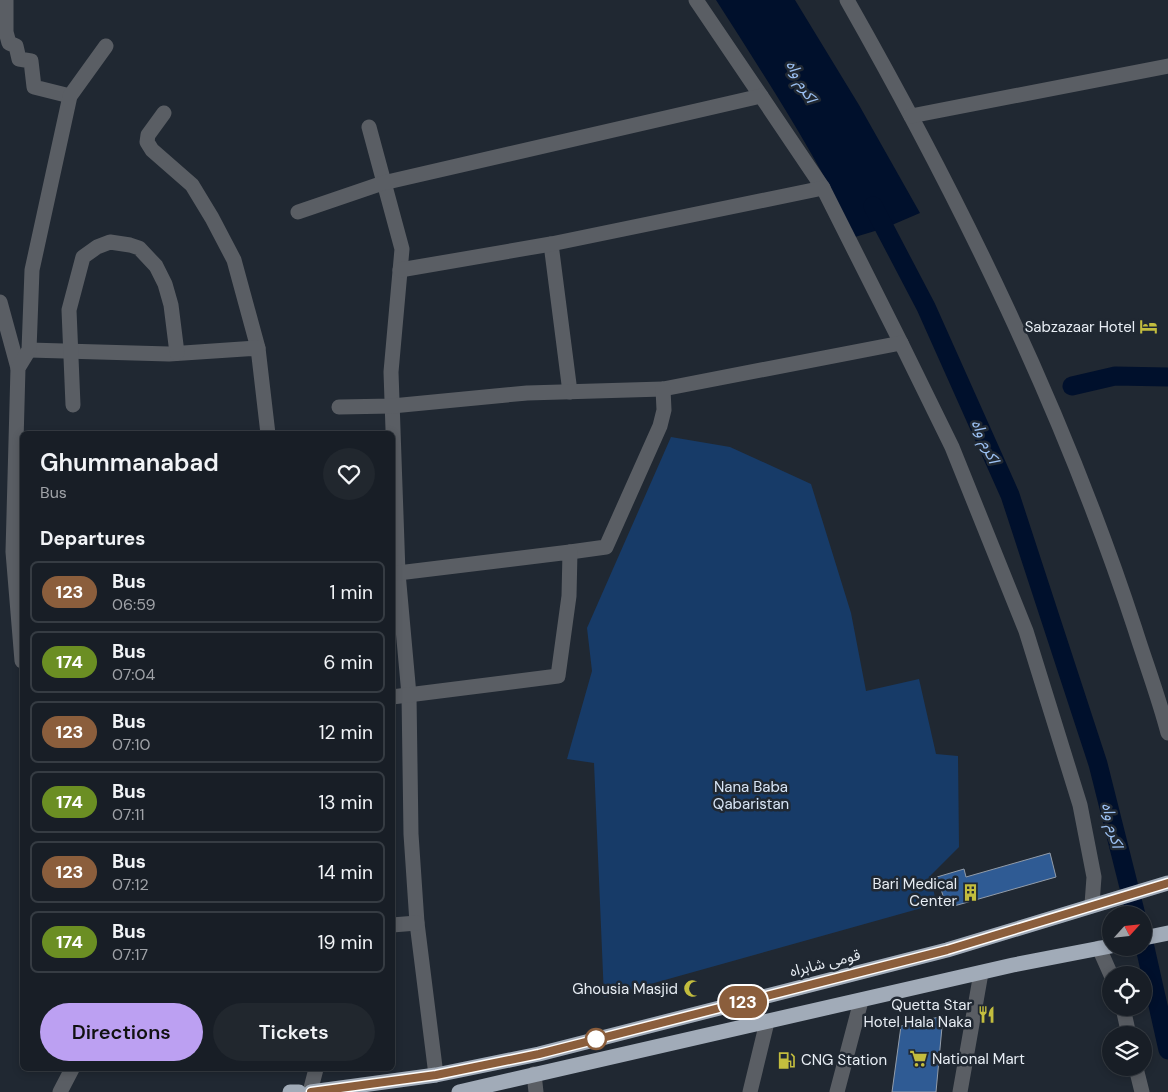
<!DOCTYPE html>
<meta charset="utf-8">
<style>
body{margin:0;font-family:"DM Sans","Noto Sans Arabic",sans-serif;background:#21272e;color:#f1f3f6;height:100vh;display:flex;flex-direction:column;font-size:19px;white-space:nowrap}
*{box-sizing:border-box;margin:0}
p{font-size:16px;color:#9fa2a7}
.icon{flex:none;width:28px;height:28px;fill:none;stroke:currentColor;stroke-width:2;stroke-linecap:round;stroke-linejoin:round}
.map{position:relative;flex:1;overflow:hidden}
.sheet{position:absolute;left:20px;top:431px;width:375px;height:640px;display:flex;flex-direction:column;background:#181e26;border-radius:8px;box-shadow:0 2px 8px #0003,0 0 0 1px #363c43}
.sheet>*{flex:none}
.badge{padding:0 10px;border-radius:16px;font-size:18px;line-height:32px}
.needle{width:32px;rotate:63deg}
.tools{position:absolute;left:1102px;top:906px;display:grid;gap:10px}
.tools a{display:grid;place-items:center;width:50px;height:50px;border-radius:50%;background:#181e26;box-shadow:0 2px 8px #0003,0 0 0 1px #363c43;font-size:25px}
.map>.badge{position:absolute;translate:-50% -50%;box-shadow:0 0 0 2px #fff}
h2{padding:0 20px;font-size:19px;line-height:45px}
.round{display:grid;place-items:center;flex:none;width:52px;height:52px;border-radius:26px;background:#21272e}
.summary{display:flex;align-items:center;justify-content:space-between;height:85px;padding:0 20px}
h1{font-size:24px;font-weight:600;line-height:38px}
.primary-button{display:flex;gap:10px;margin-top:auto;padding:10px 20px}
.primary-button a{flex:1;height:58px;border-radius:30px;background:#bca0f2;color:#111;font-size:20px;font-weight:600;line-height:58px;text-align:center}
.primary-button a+a{background:#21272e;color:#f1f3f6}
ul{padding:0;list-style:none}
li{display:flex;align-items:center;gap:15px;height:62px;margin:0 10px 8px;padding:0 10px;border:2px solid #363c43;border-radius:8px}
li div{flex:1}
li b{display:block;font-size:19px}
li em{font-style:normal}
li .badge{min-width:55px;font-weight:700;text-align:center}
.map>svg:first-child{display:block}
.green{fill:#173b68}
.water{fill:#00102c}
.lines{fill:none;stroke-linecap:round;stroke-linejoin:round}
.canal{stroke:#00102c;stroke-width:19}
.building{fill:#2f5b94;stroke:#939daa}
.minor{stroke:#5a5e64;stroke-width:15}
.highway{stroke:#a1abb8;stroke-width:15}
.line-casing{stroke:#fff;stroke-width:11}
.line{stroke:#8b5e3c;stroke-width:8}
.stop-dot{fill:#fff;stroke:#8b5e3c;stroke-width:2.5}
.labels{text-anchor:middle;stroke-width:5;stroke-linejoin:round;paint-order:stroke}
.poi-label{font-size:15px;fill:#e7edf4;stroke:#202832;text-anchor:end}
.park-label{font-size:15px;fill:#d8e5f6;stroke:#202832}
.street-label{font-size:15px;fill:#e7edf4;stroke:#202832}
.water-label{font-size:16px;font-style:italic;fill:#9cc1f3;stroke:#202832}
</style>
<div class="map">
<svg width="1168" height="1092" viewBox="0 0 1168 1092">
<rect width="100%" height="100%" fill="#202832"/>
<path class="green" d="M 671,437 L 730,447 L 811,484 L 851,613 L 866,691 L 919,679 L 936,754 L 958,756 L 959,847 L 931,875 L 936,904 L 604,997 L 594,763 L 567,759 L 592,671 L 587,628 Z"/>
<path class="water" d="M 716,0 L 795,0 L 859,105 L 920,213 L 885,228 L 855,237 C 816,154 765,77 716,0 Z"/>
<g class="lines">
<g class="canal">
<path d="M 873,206 L 926,307 L 1010,495 L 1098,764 L 1136,915"/>
<path d="M 1072,386 L 1115,376 L 1168,377"/>
<path d="M 1144,943 L 1168,1050"/>
</g>
</g>
<g class="building">
<path d="M 1050,853 L 1056,877 L 947,908 L 937,877 L 964,869 L 966,877 Z"/>
<path d="M 943,1016 L 936,1092 L 892,1092 L 901,1026 Z"/>
</g>
<g class="lines">
<g class="minor">
<path d="M 6,0 L 6,32 L 9,43 L 16,46 L 19,59 L 31,61 L 34,87 L 70,96"/>
<path d="M 696,0 L 761,96"/>
<path d="M 847,0 C 961,201 1063,409 1135,629 C 1146,664 1159,698 1168,733"/>
<path d="M 164,113 L 148,135 L 147,142 L 152,150 L 192,185 L 212,218 L 234,260 L 258,348"/>
<path d="M 911,116 L 1168,66"/>
<path d="M 369,127 L 402,249 L 391,372 L 398,573 L 409,695 L 411,834 L 417,923 L 436,1075"/>
<path d="M 298,212 L 383,183 L 761,96 L 823,188"/>
<path d="M 551,244 L 570,392"/>
<path d="M 400,270 L 551,244 L 823,188 L 901,343"/>
<path d="M 0,302 L 18,368"/>
<path d="M 29,350 L 169,354 L 258,348 L 268,434"/>
<path d="M 73,405 L 69,310 L 83,257 L 97,247 L 110,242 L 130,245 L 139,248 L 156,266 L 165,284 L 171,305 L 177,353"/>
<path d="M 339,407 L 392,406 L 527,393 L 663,389 L 901,343 L 952,447 L 1026,631 L 1080,805 L 1094,877 L 1092,904"/>
<path d="M 570,552 L 606,547 L 660,426 L 664,410 L 663,389"/>
<path d="M 22,661 L 13,552 L 18,368 L 29,350 L 32,270 L 70,96 L 106,46"/>
<path d="M 392,697 L 558,676 L 569,596 L 570,552 L 398,573"/>
<path d="M 392,925 L 417,923"/>
<path d="M 1099,948 L 1111,975"/>
<path d="M 1123,1008 L 1129,1035"/>
<path d="M 1136,1068 L 1142,1092"/>
<path d="M 534,1074 L 536,1092"/>
<path d="M 60,1092 L 72,1069"/>
<path d="M 310,1092 L 316,1069"/>
<path d="M 750,1092 L 767,1022"/>
<path d="M 837,1092 L 861,1001"/>
<path d="M 960,1092 L 981,973"/>
</g>
<g class="highway">
<path d="M 1144,938 L 1168,933"/>
<path d="M 290,1092 L 299,1092"/>
<path d="M 311,1092 L 436,1075 L 539,1054 L 947,950 L 1168,883"/>
<path d="M 459,1092 L 1013,965 L 1111,946"/>
</g>
</g>
<g class="lines">
<defs>
<path id="line" d="M 311,1092 L 436,1075 L 539,1054 L 947,950 L 1168,883"/>
</defs>
<use href="#line" class="line-casing"/>
<use href="#line" class="line"/>
</g>
<defs>
<symbol id="hotel-bare" viewBox="-9 -9 18 18"><path d="M-6-4.5h1.5V1H6V5H4.5V3h-9V5H-6ZM-4 0a1.8 1.8 0 1 1 3.6 0ZM.5 0V-2.5h3Q6-2.5 6 0Z" fill="#c3bd3e" stroke="#202832" stroke-width="2.5" paint-order="stroke"/></symbol>
<symbol id="building-bare" viewBox="-9 -9 18 18"><path d="M-4-6H4V6H1V3H-1V6H-4ZM-2.5-4.3h1.7v1.8h-1.7ZM.8-4.3h1.7v1.8H.8ZM-2.5-1h1.7V.8h-1.7ZM.8-1h1.7V.8H.8Z" fill="#c3bd3e" stroke="#202832" stroke-width="2.5" paint-order="stroke"/></symbol>
<symbol id="mosque-bare" viewBox="-9 -9 18 18"><path d="M3.5-4.9A6 6 0 1 0 3.5 4.9A5 5 0 1 1 3.5-4.9Z" fill="#c3bd3e" stroke="#202832" stroke-width="2.5" paint-order="stroke"/></symbol>
<symbol id="restaurant-bare" viewBox="-9 -9 18 18"><path d="M-5-6h1v4h1v-4h1v4h1v-4h1v5L-1.5 .5V6h-2V.5L-5-1ZM5-6V6H3V1.5H1.5Q1.5-4 5-6Z" fill="#c3bd3e" stroke="#202832" stroke-width="2.5" paint-order="stroke"/></symbol>
<symbol id="supermarket-bare" viewBox="-9 -9 18 18"><path d="M-6-5.5h2.5l.6 2H6L4.5 2H-2.5L-4.4-4H-6ZM-1.5 3.2a1.3 1.3 0 1 0 .1 0ZM3 3.2a1.3 1.3 0 1 0 .1 0Z" fill="#c3bd3e" stroke="#202832" stroke-width="2.5" paint-order="stroke"/></symbol>
<symbol id="fuel-bare" viewBox="-9 -9 18 18"><path d="M-5.5-6h7V0h2V4h1.3V-2.5L3-4.5l.8-.8L6-3V5H2.5V1h-1V6h-7ZM-4.2-4.7v3.2H.2V-4.7Z" fill="#c3bd3e" stroke="#202832" stroke-width="2.5" paint-order="stroke"/></symbol>
</defs>
<g fill-rule="evenodd">
<use href="#hotel-bare" x="1136" y="314" width="25" height="25"/>
<use href="#building-bare" x="958" y="880" width="25" height="25"/>
<use href="#mosque-bare" x="680" y="976" width="25" height="25"/>
<use href="#restaurant-bare" x="974" y="1002" width="25" height="25"/>
<use href="#supermarket-bare" x="906" y="1046" width="25" height="25"/>
<use href="#fuel-bare" x="774" y="1048" width="25" height="25"/>
</g>
<circle class="stop-dot" cx="596" cy="1039" r="10"/>
<g class="labels">
<g class="poi-label">
<text x="1135" y="332">Sabzazaar Hotel</text>
<text x="957" y="889">Bari Medical<tspan x="957" dy="17">Center</tspan></text>
<text x="678" y="994">Ghousia Masjid</text>
<text x="972" y="1010">Quetta Star<tspan x="972" dy="17">Hotel Hala Naka</tspan></text>
<text x="932" y="1064" text-anchor="start">National Mart</text>
<text x="801" y="1065" text-anchor="start">CNG Station</text>
</g>
<g class="park-label">
<text x="751" y="792">Nana Baba<tspan x="751" dy="17">Qabaristan</tspan></text>
</g>
<g class="street-label">
<text transform="translate(825 963) rotate(-14)" y="5">قومی شاہراہ</text>
</g>
<g class="water-label">
<text transform="translate(802 81) rotate(61)" y="6">اکرم واہ</text>
<text transform="translate(986 441) rotate(66)" y="6">اکرم واہ</text>
<text transform="translate(1113 825) rotate(76)" y="6">اکرم واہ</text>
</g>
</g>
</svg>
<div class="tools">
<a><svg class="needle" viewBox="-14 -14 28 28"><path d="M0-13l5 13h-10z" fill="#e53935"/><path d="M0 13l5-13h-10z" fill="#9fa2a7"/></svg></a>
<a><svg class="icon" aria-label="locate" viewBox="0 0 24 24"><circle cx="12" cy="12" r="6"/><path d="M12 2v4M12 18v4M2 12h4M18 12h4"/></svg></a>
<a><svg class="icon" aria-label="layers" viewBox="0 0 24 24"><path d="M12 4l9 5-9 5-9-5zM3 14l9 5 9-5"/></svg></a>
</div>
<b class="badge" style="left:743px;top:1002px;background:#8b5e3c;color:#fff">123</b>
<section class="sheet">
<div class="summary"><div><h1>Ghummanabad</h1><p>Bus</p></div><a class="round"><svg class="icon" aria-label="heart" viewBox="0 0 24 24"><path d="M12 20l-8-8c-3-5 5-10 8-4 3-6 11-1 8 4z"/></svg></a></div>
<h2>Departures</h2>
<ul>
<li><span class="badge" style="background:#8b5e3c;color:#fff">123</span><div><b>Bus</b><p>06:59</p></div><em>1 min</em></li>
<li><span class="badge" style="background:#6b8e23;color:#fff">174</span><div><b>Bus</b><p>07:04</p></div><em>6 min</em></li>
<li><span class="badge" style="background:#8b5e3c;color:#fff">123</span><div><b>Bus</b><p>07:10</p></div><em>12 min</em></li>
<li><span class="badge" style="background:#6b8e23;color:#fff">174</span><div><b>Bus</b><p>07:11</p></div><em>13 min</em></li>
<li><span class="badge" style="background:#8b5e3c;color:#fff">123</span><div><b>Bus</b><p>07:12</p></div><em>14 min</em></li>
<li><span class="badge" style="background:#6b8e23;color:#fff">174</span><div><b>Bus</b><p>07:17</p></div><em>19 min</em></li>
</ul>
<div class="primary-button"><a>Directions</a><a>Tickets</a></div>
</section>
</div>
